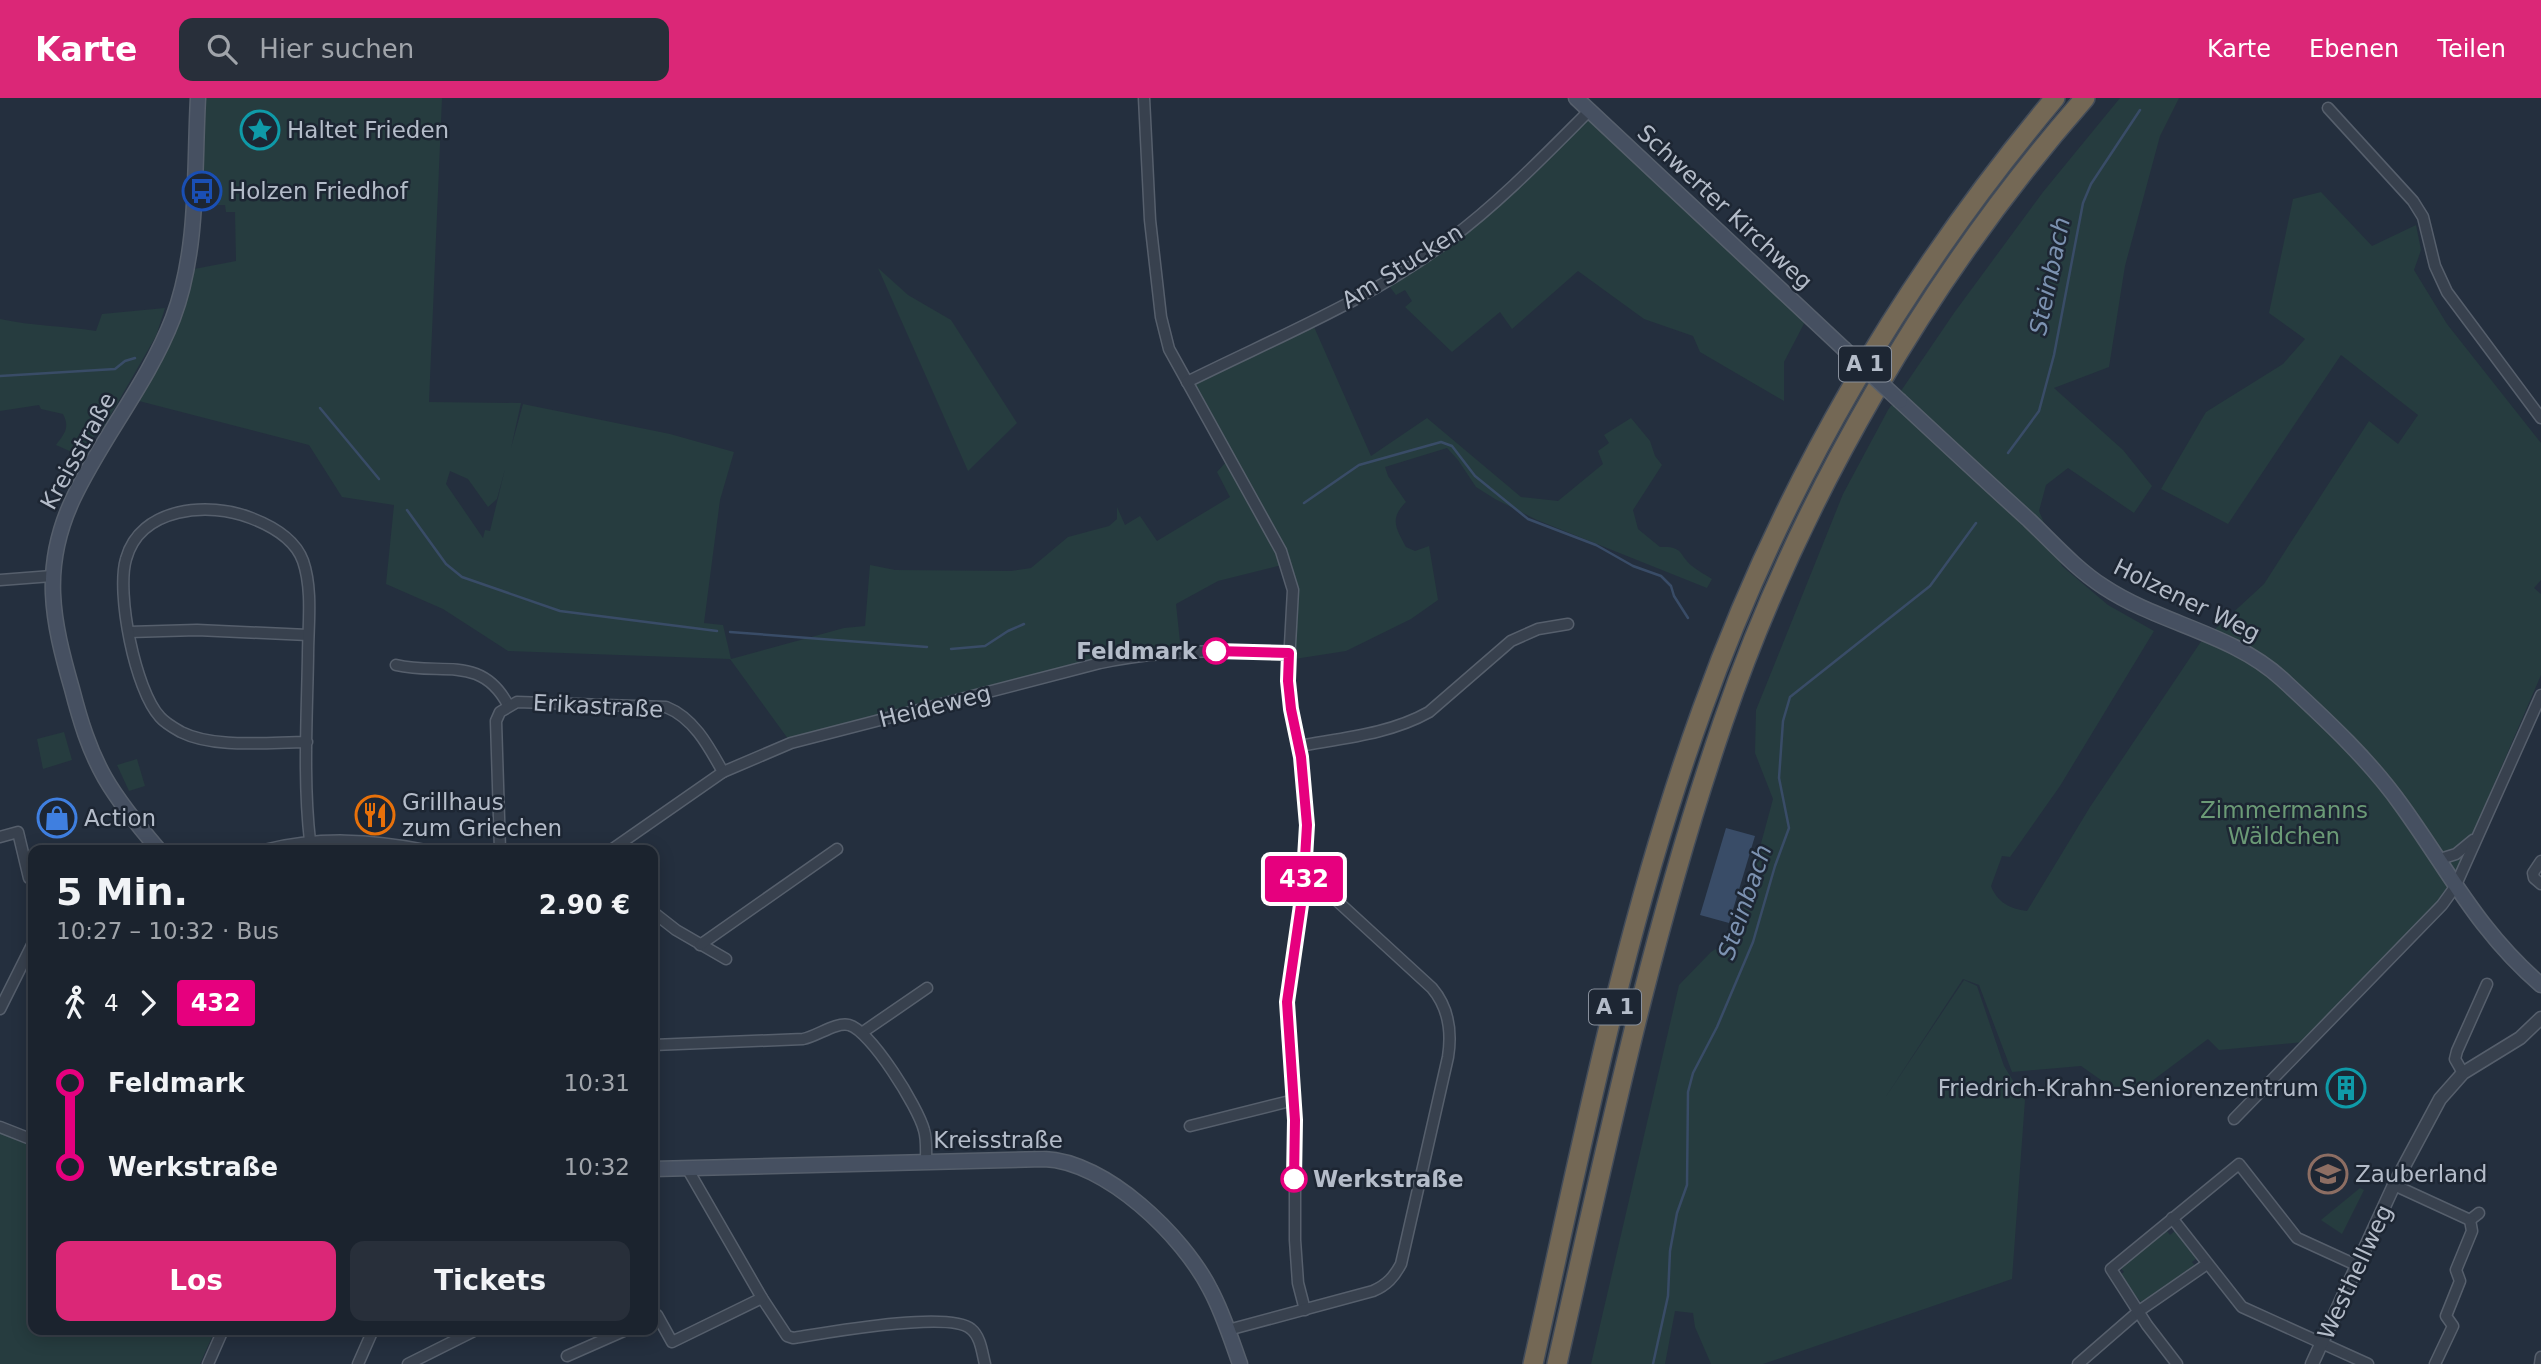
<!DOCTYPE html>
<html lang="de">
<meta charset="utf-8">
<style>
body{margin:0;font-family:"DejaVu Sans",sans-serif;background:#282f3a;color:#f1f3f6;height:100vh;display:flex;flex-direction:column;font-size:26px;white-space:nowrap}
*{box-sizing:border-box;margin:0}
p{font-size:23px;color:#a0a4aa}
.icon{flex:none;width:38px;height:38px;fill:none;stroke:currentColor;stroke-width:2;stroke-linecap:round;stroke-linejoin:round}
.map{position:relative;flex:1;overflow:hidden}
.side{position:absolute;left:28px;top:747px;width:630px;height:490px;display:flex;flex-direction:column;background:#1b232e;border-radius:14px;box-shadow:0 4px 18px #0003,0 0 0 2px #39404a}
.side>*{flex:none}
.badge{padding:0 14px;border-radius:5px;font-size:24px;line-height:46px}
.map>.badge{position:absolute;translate:-50% -50%;box-shadow:0 0 0 4px #fff}
.legs{display:flex;align-items:center;gap:10px;height:77px;padding:0 28px;font-size:23px}
.legs p{margin-inline-start:auto}
.summary{display:flex;align-items:center;justify-content:space-between;height:119px;padding:0 28px}
h1{font-size:38px;font-weight:600;line-height:52px}
.action{display:flex;gap:14px;margin-top:auto;padding:14px 28px}
.action a{flex:1;height:80px;border-radius:14px;background:#db2777;color:#fff;font-size:28px;font-weight:600;line-height:80px;text-align:center}
.action a+a{background:#282f3a;color:#f1f3f6}
ul{padding:0 28px;list-style:none}
li{display:flex;align-items:center;gap:24px;height:84px;font-size:26px}
li i{display:grid;place-items:center;width:10px;height:100%;margin:0 9px;background:currentColor}
li i::after{content:'';width:18px;height:18px;margin:-9px;border:5px solid;border-radius:50%;background:#1b232e}
li p{margin-inline-start:auto}
li:first-child i{background:linear-gradient(#0000 50%,currentColor 0)}
li:last-child i{background:linear-gradient(currentColor 50%,#0000 0)}
header{display:flex;align-items:center;gap:42px;box-sizing:border-box;height:98px;padding:0 35px;background:#db2777;color:#fff}
header strong{font-size:33px}
nav{display:flex;gap:38px;margin-inline-start:auto;font-size:24px}
.search{width:490px;height:63px;background:#282f3a;display:flex;align-items:center;gap:18px;box-sizing:border-box;padding:0 24px;border-radius:14px;color:#a0a4aa;font-size:26px}
.map>svg:first-child{display:block}
.green{fill:#263c3f;fill-rule:evenodd}
.water{fill:#394c67}
.lines{fill:none;stroke-linecap:round;stroke-linejoin:round}
.stream{stroke:#394c67;stroke-width:2.5}
.minor-casing{stroke:#565f6c;stroke-width:13}
.tertiary-casing{stroke:#565f6c;stroke-width:15}
.secondary-casing{stroke:#565f6c;stroke-width:17}
.motorway-casing{stroke:#434c59;stroke-width:22}
.minor{stroke:#38414e;stroke-width:10}
.tertiary{stroke:#38414e;stroke-width:12}
.secondary{stroke:#465061;stroke-width:14}
.motorway{stroke:#746855;stroke-width:19}
.secondary-bridge-casing{stroke:#565f6c;stroke-width:17;stroke-linecap:butt}
.secondary-bridge{stroke:#465061;stroke-width:14}
.line-1-casing{stroke:#fff;stroke-width:16}
.line-1{stroke:#e6007e;stroke-width:10}
.stop-1-dot{fill:#fff;stroke:#e6007e;stroke-width:3.5}
.labels{text-anchor:middle;stroke-width:5;stroke-linejoin:round;paint-order:stroke}
.shield{fill:#1d2633;stroke:#878f9c;stroke-width:2}
.shield-label{font-size:21px;font-weight:bold;fill:#b4bcc9}
.poi-label{font-size:23px;fill:#b4bcc9;stroke:#1d2633;text-anchor:start}
.street-label{font-size:23px;fill:#b4bcc9;stroke:#1d2633}
.stop-label{font-size:23px;font-weight:bold;fill:#b4bcc9;stroke:#1d2633;text-anchor:end}
.park-label{font-size:23px;fill:#6b9a76;stroke:#1d2633}
.water-label{font-size:24px;font-style:italic;fill:#7c92b1;stroke:#1d2633}
</style>
<header>
<strong>Karte</strong>
<div class="search"><svg class="icon" aria-label="search" viewBox="0 0 24 24"><circle cx="10" cy="10" r="6"/><path d="M15 15l6 6"/></svg>Hier suchen</div>
<nav><a>Karte</a><a>Ebenen</a><a>Teilen</a></nav>
</header>
<div class="map">
<svg width="2541" height="1266" viewBox="0 0 2541 1266">
<rect width="100%" height="100%" fill="#242f3e"/>
<g class="green">
<path d="M 206,0 L 442,0 L 429,304 L 521,305 L 511,350 L 523,306 L 670,336 L 734,354 L 720,402 L 704,525 L 723,527 L 731,561 L 844,530 L 865,528 L 870,467 L 895,472 L 1011,473 L 1031,470 L 1068,439 L 1109,428 L 1117,421 L 1117,409 L 1125,427 L 1140,418 L 1157,443 L 1230,399 L 1217,374 L 1226,364 L 1187,284 L 1311,222 L 1371,358 L 1427,320 L 1521,399 L 1558,403 L 1603,366 L 1598,353 L 1609,345 L 1604,337 L 1631,320 L 1650,343 L 1655,358 L 1662,367 L 1633,412 L 1638,431 L 1660,449 C 1684,448 1678,456 1692,468 C 1698,473 1706,477 1712,481 L 1707,490 L 1537,422 L 1495,401 L 1476,389 L 1458,362 L 1447,350 L 1385,369 L 1388,378 L 1406,404 C 1389,421 1396,430 1406,449 L 1415,453 L 1429,448 L 1438,502 L 1411,521 L 1346,553 L 1288,562 L 1292,526 L 1286,466 L 1218,483 L 1176,506 L 1181,553 L 1138,557 L 791,645 L 730,561 L 508,553 L 443,511 L 386,486 L 394,407 L 342,399 L 309,347 L 139,303 L 166,252 L 180,220 L 194,171 L 236,163 L 235,114 L 226,114 L 225,107 L 204,107 L 203,53 ZM 505,371 L 490,433 L 485,432 L 483,440 L 446,386 L 450,373 L 468,381 L 488,409 L 497,401 Z"/>
<path d="M 2120,0 L 2179,0 L 2160,38 L 2125,168 L 2109,269 L 2054,290 L 2123,352 L 2152,388 L 2134,415 L 2068,370 L 2046,387 L 2039,413 L 2062,468 L 2108,507 L 2154,533 L 2060,688 L 2010,759 L 2002,758 L 1991,788 C 1997,804 2010,811 2027,813 L 2090,709 L 2200,545 L 2264,486 L 2369,323 L 2398,346 L 2418,317 L 2341,257 L 2228,426 L 2161,391 L 2206,314 L 2283,266 L 2305,241 L 2269,215 L 2293,101 L 2321,94 L 2372,148 L 2416,127 L 2421,152 L 2414,172 L 2447,226 L 2541,345 L 2541,482 L 2534,490 L 2541,496 L 2541,577 L 2444,802 L 2304,944 L 2219,952 L 2208,941 L 2128,1001 L 2081,968 L 2012,974 L 1979,887 L 1963,881 L 1885,1000 L 1964,882 L 1977,888 L 2004,968 L 2025,1002 L 2012,1181 L 1763,1266 L 1711,1266 L 1695,1229 L 1693,1215 L 1675,1213 L 1665,1266 L 1591,1266 L 1679,887 L 1711,854 L 1736,838 L 1773,701 L 1755,655 L 1756,612 L 1843,396 L 1888,312 L 1954,215 L 2043,94 Z"/>
<path d="M 1590,12 L 1808,218 L 1784,264 L 1784,303 L 1700,254 L 1693,238 L 1644,221 L 1578,173 L 1512,231 L 1500,214 L 1452,254 L 1405,209 L 1412,203 L 1405,192 L 1396,197 L 1386,184 L 1450,142 Z"/>
<path d="M 878,170 L 908,197 L 951,222 L 1017,325 L 968,373 Z"/>
<path d="M 165,210 L 156,238 L 102,332 L 74,355 L 56,347 C 65,335 70,330 63,316 L 41,311 L 39,307 L 0,313 L 0,221 C 32,228 64,228 96,233 L 102,216 Z"/>
<path d="M 64,634 L 72,662 L 43,671 L 37,641 Z"/>
<path d="M 137,661 L 145,688 L 129,693 L 117,667 Z"/>
<path d="M 0,1035 L 33,1047 L 33,1232 L 215,1232 L 200,1266 L 0,1266 Z"/>
<path d="M 2360,1090 L 2364,1092 L 2342,1136 L 2321,1122 Z"/>
<path d="M 2166,1132 L 2170,1137 L 2175,1133 L 2197,1160 L 2192,1164 L 2195,1168 L 2149,1205 L 2145,1201 L 2141,1204 L 2119,1178 L 2124,1174 L 2120,1169 Z"/>
</g>
<path class="water" d="M 1726,730 L 1755,738 L 1729,825 L 1700,817 Z"/>
<g class="lines">
<g class="stream">
<path d="M 0,278 L 115,271 L 125,263 L 135,260"/>
<path d="M 320,310 L 379,381"/>
<path d="M 2008,355 L 2039,313 L 2054,257 L 2083,105 L 2091,86 L 2140,12"/>
<path d="M 1304,405 L 1359,367 L 1441,344 L 1452,348 L 1475,378 L 1528,421 L 1596,447 L 1633,468 L 1661,478 L 1671,488 L 1674,498 L 1688,520"/>
<path d="M 407,412 L 446,466 L 462,479 L 560,513 L 717,533"/>
<path d="M 730,534 L 927,549"/>
<path d="M 951,551 L 985,548 L 1008,533 L 1024,526"/>
<path d="M 1653,1266 L 1668,1198 L 1670,1153 L 1677,1115 L 1687,1087 L 1688,994 L 1693,975 L 1717,929 L 1753,844 L 1775,768 L 1789,730 L 1779,680 L 1783,623 L 1790,599 L 1930,488 L 1976,425"/>
</g>
<defs>
<g id="minor">
<path d="M 1144,0 L 1150,122 L 1161,219 L 1169,251 L 1281,453 L 1293,492 L 1288,583 L 1291,611 L 1301,659 L 1307,727 L 1303,793 L 1289,884 L 1287,927 L 1295,1022 L 1295,1142 L 1298,1185 L 1305,1212"/>
<path d="M 2328,10 L 2413,103 L 2423,119 L 2435,168 L 2447,194 L 2541,320"/>
<path d="M 1187,284 C 1275,240 1370,202 1449,142 C 1500,104 1545,57 1590,12"/>
<path d="M 0,482 L 52,478"/>
<path d="M 129,534 L 197,532 L 308,537"/>
<path d="M 396,567 C 441,578 481,556 508,607"/>
<path d="M 307,644 C 269,644 215,651 181,634 C 174,630 165,625 160,619 C 135,592 116,495 126,461 C 140,409 209,403 251,420 C 272,428 295,441 303,463 C 313,492 308,527 308,558 C 307,619 303,682 310,743"/>
<path d="M 1299,648 C 1343,640 1390,636 1429,614 L 1511,543 L 1538,531 L 1568,526"/>
<path d="M 0,739 L 18,734 L 29,780 L 33,779"/>
<path d="M 264,752 C 319,738 371,741 426,752"/>
<path d="M 500,752 L 496,623 L 500,614 L 517,604 L 666,609 C 694,620 709,649 723,674"/>
<path d="M 611,752 L 723,674 L 791,645 L 1100,565 C 1163,552 1225,551 1289,555"/>
<path d="M 2437,762 L 2456,756 L 2473,742"/>
<path d="M 2541,763 L 2533,775 L 2534,780 L 2541,786"/>
<path d="M 653,814 L 676,832 L 726,861"/>
<path d="M 700,847 L 837,751"/>
<path d="M 0,911 L 33,845"/>
<path d="M 863,934 L 927,890"/>
<path d="M 653,947 L 803,941 C 818,938 835,924 849,927 C 871,933 918,1009 924,1032 C 927,1042 926,1053 926,1064"/>
<path d="M 2463,975 L 2455,961 L 2457,953 L 2487,886"/>
<path d="M 2234,1021 L 2442,807 L 2455,789 L 2541,597"/>
<path d="M 1190,1028 L 1294,1002"/>
<path d="M 0,1029 L 33,1042"/>
<path d="M 687,1070 L 762,1200 L 787,1238 L 793,1240 C 825,1235 949,1212 971,1231 C 981,1239 982,1255 985,1266"/>
<path d="M 2394,1087 L 2470,1122 L 2479,1115"/>
<path d="M 2172,1120 L 2242,1209 L 2368,1266"/>
<path d="M 653,1219 L 657,1217 L 672,1244 L 762,1200"/>
<path d="M 1228,1232 L 1373,1193 C 1387,1187 1394,1179 1401,1166 L 1448,959 C 1452,934 1449,910 1432,890 L 1335,801 L 1303,793"/>
<path d="M 567,1258 L 626,1232"/>
<path d="M 208,1266 L 223,1232"/>
<path d="M 358,1266 L 373,1232"/>
<path d="M 408,1266 L 476,1232"/>
<path d="M 2078,1266 L 2139,1213 L 2207,1166"/>
<path d="M 2177,1266 L 2147,1227 L 2111,1171 L 2239,1066 L 2297,1140 L 2356,1167"/>
<path d="M 2435,1266 L 2453,1228 L 2446,1218 L 2460,1183 L 2456,1172 L 2472,1133 L 2470,1122"/>
<path d="M 2540,1266 L 2541,1259"/>
</g>
<path id="tertiary" d="M 2312,1266 L 2394,1087 L 2440,1001 L 2463,975 L 2520,940 L 2541,920"/>
<g id="secondary">
<path d="M 1576,0 L 1843,250"/>
<path d="M 1900,303 C 1943,343 1986,383 2029,422 C 2053,445 2076,471 2104,489 C 2160,526 2232,535 2282,581 C 2324,620 2369,661 2402,708 C 2449,773 2478,833 2541,887"/>
<path d="M 159,752 C 140,730 120,706 105,680 C 89,652 80,622 72,591 C 52,522 41,469 73,401 C 102,339 148,285 173,220 C 199,151 194,73 198,0"/>
<path d="M 653,1071 L 1044,1061 C 1106,1063 1183,1138 1210,1191 C 1223,1215 1231,1241 1240,1266"/>
</g>
<g id="motorway">
<path d="M 1533,1266 C 1582,1047 1625,824 1702,612 C 1782,389 1902,182 2055,0"/>
<path d="M 1557,1266 C 1606,1050 1651,834 1723,624 C 1799,402 1930,176 2085,0"/>
</g>
</defs>
<use href="#minor" class="minor-casing"/>
<use href="#tertiary" class="tertiary-casing"/>
<use href="#secondary" class="secondary-casing"/>
<use href="#motorway" class="motorway-casing"/>
<use href="#minor" class="minor"/>
<use href="#tertiary" class="tertiary"/>
<use href="#secondary" class="secondary"/>
<use href="#motorway" class="motorway"/>
<defs>
<path id="secondary-bridge" d="M 1843,250 L 1900,303"/>
</defs>
<use href="#secondary-bridge" class="secondary-bridge-casing"/>
<use href="#secondary-bridge" class="secondary-bridge"/>
</g>
<g class="lines">
<defs>
<path id="line-1" d="M 1216,553 L 1289,555 L 1288,583 L 1291,611 L 1301,659 L 1307,727 L 1303,793 L 1287,904 L 1295,1022 L 1294,1081"/>
</defs>
<use href="#line-1" class="line-1-casing"/>
<use href="#line-1" class="line-1"/>
</g>
<defs>
<symbol id="sight-ring" viewBox="-11 -11 22 22"><circle r="9.5" fill="#1d2633" stroke="#0f9aa8" stroke-width="1.5"/><path d="M0-6L1.8-2.2L6-1.7L2.9 1.2L3.7 5.4L0 3.3L-3.7 5.4L-2.9 1.2L-6-1.7L-1.8-2.2Z" fill="#0f9aa8"/></symbol>
<symbol id="bus-ring" viewBox="-11 -11 22 22"><circle r="9.5" fill="#1d2633" stroke="#1a4fb4" stroke-width="1.5"/><path d="M-5-6H5V4H4V6H2V4H-2V6H-4V4H-5ZM-3.5-4V0h7V-4ZM-3.5 1.2v1.5H-2V1.2ZM2 1.2v1.5H3.5V1.2Z" fill="#1a4fb4"/></symbol>
<symbol id="restaurant-ring" viewBox="-11 -11 22 22"><circle r="9.5" fill="#1d2633" stroke="#e8710a" stroke-width="1.5"/><path d="M-5-6h1v4h1v-4h1v4h1v-4h1v5L-1.5 .5V6h-2V.5L-5-1ZM5-6V6H3V1.5H1.5Q1.5-4 5-6Z" fill="#e8710a"/></symbol>
<symbol id="shop-ring" viewBox="-11 -11 22 22"><circle r="9.5" fill="#1d2633" stroke="#3f7fe0" stroke-width="1.5"/><path d="M-5-2.5h2.3a2.7 3.5 0 0 1 5.4 0H5L5.5 6h-11ZM-1.5-2.5h3a1.5 2.3 0 0 0-3 0Z" fill="#3f7fe0"/></symbol>
<symbol id="building-ring" viewBox="-11 -11 22 22"><circle r="9.5" fill="#1d2633" stroke="#0f9aa8" stroke-width="1.5"/><path d="M-4-6H4V6H1V3H-1V6H-4ZM-2.5-4.3h1.7v1.8h-1.7ZM.8-4.3h1.7v1.8H.8ZM-2.5-1h1.7V.8h-1.7ZM.8-1h1.7V.8H.8Z" fill="#0f9aa8"/></symbol>
<symbol id="school-ring" viewBox="-11 -11 22 22"><circle r="9.5" fill="#1d2633" stroke="#8d6e63" stroke-width="1.5"/><path d="M0-5L7-2L0 1L-7-2ZM-4 1L0 2.5L4 1V4Q0 6-4 4Z" fill="#8d6e63"/></symbol>
</defs>
<g fill-rule="evenodd">
<use href="#sight-ring" x="238" y="10" width="44" height="44"/>
<use href="#bus-ring" x="180" y="71" width="44" height="44"/>
<use href="#restaurant-ring" x="353" y="695" width="44" height="44"/>
<use href="#shop-ring" x="35" y="698" width="44" height="44"/>
<use href="#building-ring" x="2324" y="968" width="44" height="44"/>
<use href="#school-ring" x="2306" y="1054" width="44" height="44"/>
</g>
<g class="stop-1-dot">
<circle cx="1216" cy="553" r="12"/>
<circle cx="1294" cy="1081" r="12"/>
</g>
<g class="labels">
<g class="shield">
<rect x="1839" y="248.5" width="52" height="35" rx="5"/>
<rect x="1589" y="891.5" width="52" height="35" rx="5"/>
</g>
<g class="shield-label">
<text x="1865" y="273">A 1</text>
<text x="1615" y="916">A 1</text>
</g>
<g class="poi-label">
<text x="287" y="40">Haltet Frieden</text>
<text x="229" y="101">Holzen Friedhof</text>
<text x="402" y="712">Grillhaus<tspan x="402" dy="26">zum Griechen</tspan></text>
<text x="84" y="728">Action</text>
<text x="2319" y="998" text-anchor="end">Friedrich-Krahn-Seniorenzentrum</text>
<text x="2355" y="1084">Zauberland</text>
</g>
<g class="street-label">
<text transform="translate(1725 109) rotate(43)" y="8">Schwerter Kirchweg</text>
<text transform="translate(1402 168) rotate(-32)" y="8">Am Stucken</text>
<text transform="translate(78 353) rotate(-61)" y="8">Kreisstraße</text>
<text transform="translate(2187 502) rotate(26)" y="8">Holzener Weg</text>
<text transform="translate(598 608) rotate(3)" y="8">Erikastraße</text>
<text transform="translate(935 608) rotate(-14)" y="8">Heideweg</text>
<text x="998" y="1050">Kreisstraße</text>
<text transform="translate(2355 1174) rotate(-65)" y="8">Westhellweg</text>
</g>
<g class="stop-label">
<text x="1197" y="561">Feldmark</text>
<text x="1313" y="1089" text-anchor="start">Werkstraße</text>
</g>
<g class="park-label">
<text x="2284" y="720">Zimmermanns<tspan x="2284" dy="26">Wäldchen</tspan></text>
</g>
<g class="water-label">
<text transform="translate(2050 178) rotate(-78)" y="8">Steinbach</text>
<text transform="translate(1745 804) rotate(-71)" y="8">Steinbach</text>
</g>
</g>
</svg>
<b class="badge" style="left:1304px;top:781px;background:#e6007e;color:#fff">432</b>
<section class="side">
<div class="summary"><div><h1>5 Min.</h1><p>10:27 – 10:32 · Bus</p></div><b>2.90 €</b></div>
<div class="legs"><svg class="icon" aria-label="walk" viewBox="0 0 24 24"><circle cx="13" cy="4" r="2"/><path d="M13 8l-2 6 4 7M11 14l-3 7M7 12l3-4h3l4 4"/></svg>4<svg class="icon" aria-label="forward" viewBox="0 0 24 24"><path d="M9 5l7 7-7 7"/></svg><b class="badge" style="background:#e6007e;color:#fff">432</b></div>
<ul>
<li><i style="color:#e6007e"></i><b>Feldmark</b><p>10:31</p></li>
<li><i style="color:#e6007e"></i><b>Werkstraße</b><p>10:32</p></li>
</ul>
<div class="action"><a>Los</a><a>Tickets</a></div>
</section>
</div>
